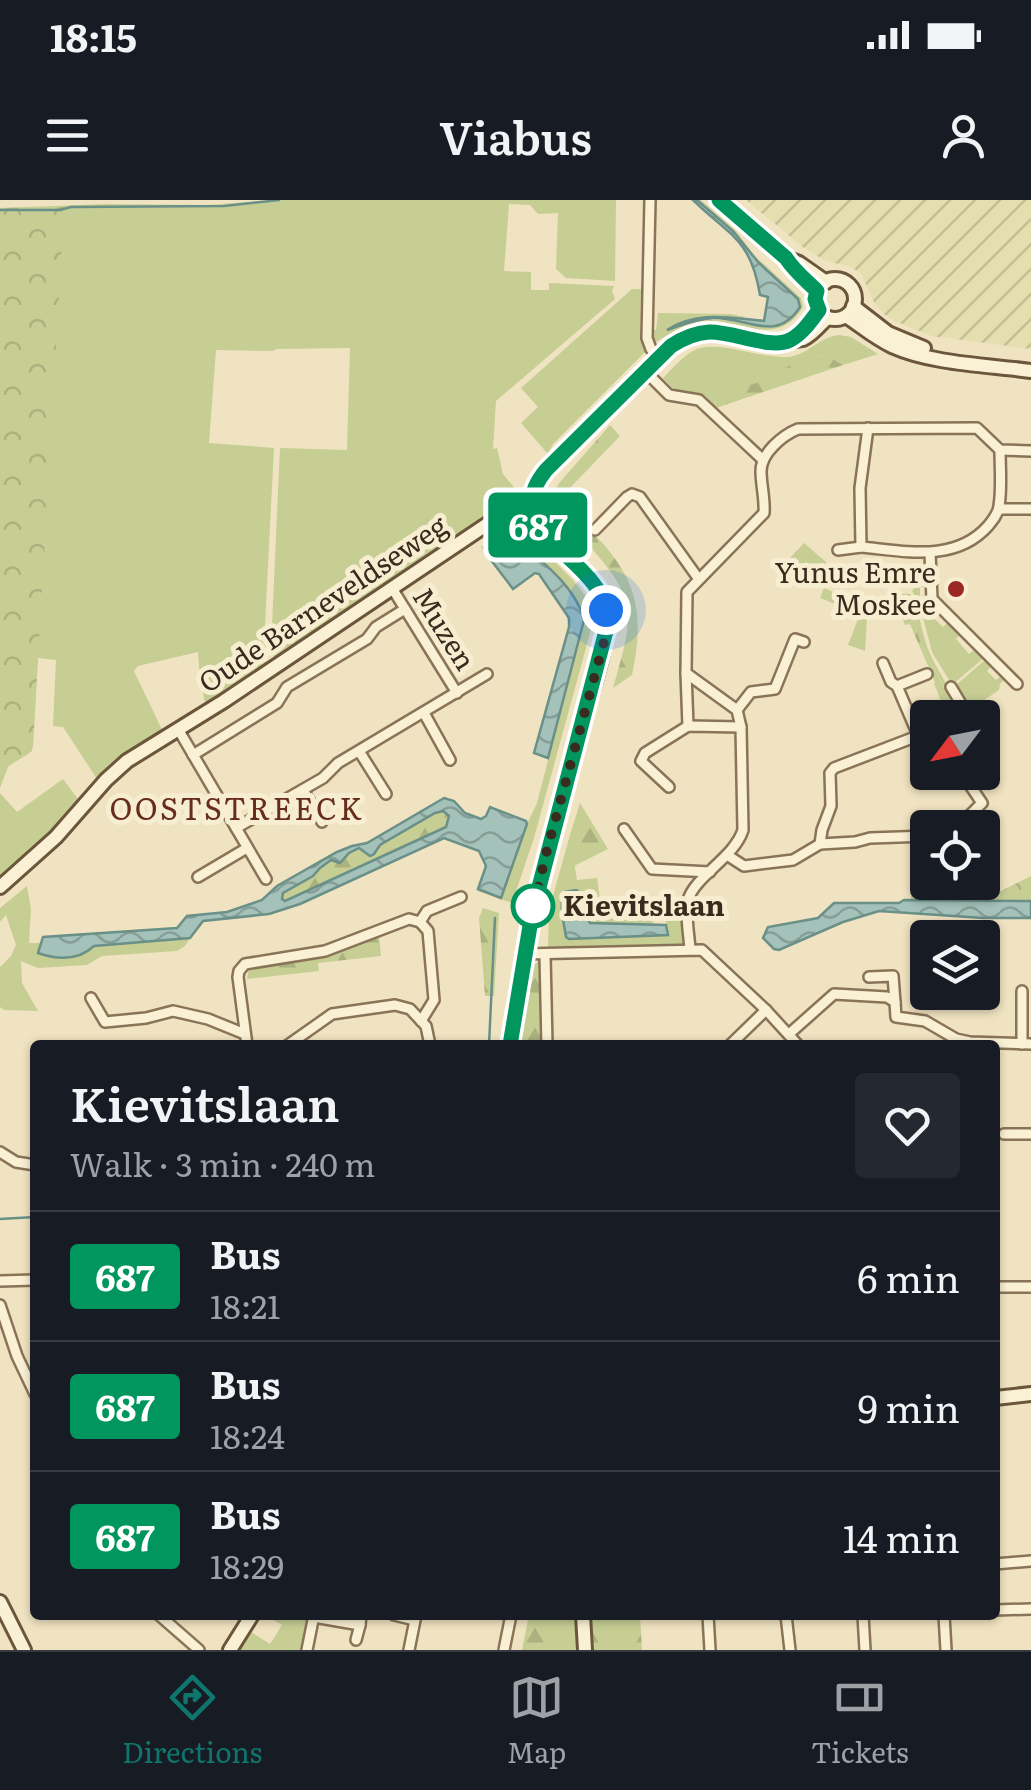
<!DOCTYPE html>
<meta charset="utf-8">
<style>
body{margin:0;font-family:Literata,serif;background:#242831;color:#f1f3f6;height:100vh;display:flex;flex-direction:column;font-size:38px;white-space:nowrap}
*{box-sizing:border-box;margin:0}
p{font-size:32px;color:#9ea1a6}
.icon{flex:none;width:55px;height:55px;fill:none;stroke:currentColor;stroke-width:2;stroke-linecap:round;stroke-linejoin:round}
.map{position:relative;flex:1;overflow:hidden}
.sheet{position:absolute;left:30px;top:840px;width:970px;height:580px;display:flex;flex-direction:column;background:#171b24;border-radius:10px;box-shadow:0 2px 8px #0004}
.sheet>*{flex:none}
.badge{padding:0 20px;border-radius:8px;font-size:35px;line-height:65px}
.needle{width:65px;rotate:238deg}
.tools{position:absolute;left:910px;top:500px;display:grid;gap:20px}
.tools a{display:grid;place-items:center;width:90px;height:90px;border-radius:10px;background:#171b24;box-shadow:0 2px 8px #0004;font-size:50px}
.you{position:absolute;width:50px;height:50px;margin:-25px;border:8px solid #fff;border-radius:50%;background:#1a73e8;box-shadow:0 0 0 15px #1a73e833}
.map>.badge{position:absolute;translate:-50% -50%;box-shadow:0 0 0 5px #fff}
.round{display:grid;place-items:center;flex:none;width:105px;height:105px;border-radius:10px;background:#242831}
.head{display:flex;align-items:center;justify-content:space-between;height:170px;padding:0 40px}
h1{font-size:48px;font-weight:600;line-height:75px}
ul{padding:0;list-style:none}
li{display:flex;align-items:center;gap:30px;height:130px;padding:0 40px;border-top:2px solid #363941}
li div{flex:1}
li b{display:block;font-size:38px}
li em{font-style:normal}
li .badge{min-width:110px;font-weight:700;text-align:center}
.status{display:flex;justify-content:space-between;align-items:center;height:70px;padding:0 50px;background:#171b24;direction:ltr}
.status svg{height:28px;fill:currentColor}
header{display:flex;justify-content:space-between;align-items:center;height:130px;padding:0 40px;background:#171b24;font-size:45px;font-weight:600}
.tabs{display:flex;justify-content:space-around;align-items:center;height:140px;border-top:2px solid #363941;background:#171b24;font-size:28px;color:#9ea1a6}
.tabs a{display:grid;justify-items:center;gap:5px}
.tabs .on{color:#0f766e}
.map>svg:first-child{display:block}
.farmland{fill:url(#farmland-furrows)}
.grass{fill:#c6ce94}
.forest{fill:url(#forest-firs)}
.park{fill:url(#park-crowns)}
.water{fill:url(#water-waves);stroke:#6a9088;stroke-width:2.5;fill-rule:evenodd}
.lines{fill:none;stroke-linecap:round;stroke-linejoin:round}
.stream{stroke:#6a9088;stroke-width:2.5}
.street-casing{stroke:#8a7458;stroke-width:14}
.secondary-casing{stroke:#6b553b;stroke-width:18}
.street{stroke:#faf0d4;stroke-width:9}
.secondary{stroke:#faf0d4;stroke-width:12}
.line-casing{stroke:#fff;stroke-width:22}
.line{stroke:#00965e;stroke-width:15}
.walk{stroke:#392b1d;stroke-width:10;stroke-dasharray:0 18}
.poi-dot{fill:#9b2825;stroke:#f7edd1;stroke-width:4}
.stop-dot{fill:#fff;stroke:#00965e;stroke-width:5}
.labels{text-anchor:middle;stroke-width:10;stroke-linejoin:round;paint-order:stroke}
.poi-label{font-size:28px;fill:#392b1d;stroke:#f7edd1;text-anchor:end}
.street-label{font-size:28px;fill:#392b1d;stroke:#f7edd1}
.stop-label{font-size:28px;font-weight:bold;fill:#392b1d;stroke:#f7edd1;text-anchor:start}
.neighbourhood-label{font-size:30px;letter-spacing:2.5px;fill:#672d1a;stroke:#f7edd1}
</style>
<div class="status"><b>18:15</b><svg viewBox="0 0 49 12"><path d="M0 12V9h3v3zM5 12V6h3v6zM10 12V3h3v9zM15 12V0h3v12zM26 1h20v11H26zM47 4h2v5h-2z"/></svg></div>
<header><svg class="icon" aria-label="menu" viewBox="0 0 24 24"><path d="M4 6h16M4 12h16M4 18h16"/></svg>Viabus<svg class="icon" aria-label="person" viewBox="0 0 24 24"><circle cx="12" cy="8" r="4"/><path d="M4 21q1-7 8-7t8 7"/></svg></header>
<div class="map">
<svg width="1031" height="1450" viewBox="0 0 1031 1450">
<defs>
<pattern id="farmland-furrows" width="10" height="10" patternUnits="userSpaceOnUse" patternTransform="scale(2.5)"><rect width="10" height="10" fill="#e5deae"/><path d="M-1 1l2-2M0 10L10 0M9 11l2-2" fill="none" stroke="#c5bf95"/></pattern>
<pattern id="forest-firs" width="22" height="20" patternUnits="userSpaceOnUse" patternTransform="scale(2.5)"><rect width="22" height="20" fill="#c6ce94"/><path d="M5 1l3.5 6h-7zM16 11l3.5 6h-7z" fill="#abb17f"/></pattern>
<pattern id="park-crowns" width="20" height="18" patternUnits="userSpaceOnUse" patternTransform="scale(2.5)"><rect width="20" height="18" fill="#c6ce94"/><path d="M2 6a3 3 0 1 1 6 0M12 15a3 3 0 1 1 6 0" fill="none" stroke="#abb17f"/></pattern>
<pattern id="water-waves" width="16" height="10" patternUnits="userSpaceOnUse" patternTransform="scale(2.5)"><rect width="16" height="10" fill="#a4c2ba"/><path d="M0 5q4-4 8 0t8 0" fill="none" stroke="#879e97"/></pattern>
</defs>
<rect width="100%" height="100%" fill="#f0e3c1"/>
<path class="farmland" d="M 746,0 L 1031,0 L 1031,149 L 932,136 L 892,120 L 884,114 L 874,102 L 861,73 L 851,67 L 824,60 L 804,48 Z"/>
<g class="grass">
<path d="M 276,0 L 616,0 L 615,81 L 566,78 L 556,69 L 558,13 L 538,14 L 530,5 L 509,4 L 504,71 L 531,72 L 531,90 L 549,90 L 549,83 L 614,86 L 612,91 L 615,99 L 496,201 L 493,249 L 497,248 L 503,274 L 517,291 L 514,305 L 501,309 L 277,459 L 273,456 L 271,448 L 280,248 L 347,250 L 350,148 L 277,149 L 273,151 L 216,150 L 209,243 L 274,248 L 265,425 L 266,467 L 206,507 L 200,479 L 198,452 L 138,466 L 134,471 L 163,532 L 99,582 L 63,527 L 53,526 L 56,460 L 38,458 L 32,551 L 9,565 L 0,587 L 0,8 L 106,4 L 206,5 Z"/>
<path d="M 697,0 L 701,0 L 736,31 L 754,55 L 801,98 L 803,107 C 777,150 740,118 701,121 C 682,123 667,137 652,144 L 651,130 L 656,130 L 658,113 L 731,114 L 745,117 L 742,119 C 708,115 699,115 668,131 C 711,110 729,123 772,128 L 800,107 L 798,99 L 758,62 L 733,32 Z"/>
<path d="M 632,89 L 641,89 L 640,137 L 644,138 L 647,150 L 553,244 L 548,254 L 521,223 L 538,207 L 521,188 Z"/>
<path d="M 839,135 L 851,137 L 878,154 L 843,165 L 824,154 L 787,167 L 763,181 L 715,199 L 716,208 C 713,205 707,197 703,195 C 684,187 684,202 663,178 C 672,169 682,157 693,151 C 714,138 761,159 788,157 C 808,155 819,137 839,135 Z"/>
<path d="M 519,326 L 572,379 L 588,399 L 592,426 L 534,638 L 512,703 L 477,691 L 478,689 L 501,697 L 527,624 L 537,603 L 584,420 C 577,388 543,364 520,342 L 515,343 L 491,360 L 481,347 L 511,328 Z"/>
<path d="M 919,381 L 927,381 L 927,386 L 920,387 L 920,404 L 928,404 L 924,409 L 943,427 L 949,422 L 961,434 L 956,439 L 969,454 L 976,448 L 985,457 L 952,485 L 932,452 L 919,402 L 912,391 Z"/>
<path d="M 824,388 C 838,394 855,404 871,403 C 885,402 896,392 910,394 C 920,411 921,431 928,449 C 936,470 951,487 956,508 L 923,449 L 907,402 L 896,398 L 873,406 L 867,419 L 865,451 L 848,445 L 860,414 L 820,398 Z"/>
<path d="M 986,459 L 992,465 L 987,471 L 996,480 L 1002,475 L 1006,478 L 1000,484 L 999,490 L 970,510 L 956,485 Z"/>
<path d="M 63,579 L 81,603 L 0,681 L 0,593 L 17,612 Z"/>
<path d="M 570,635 L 577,680 L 597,678 L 600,700 L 651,701 L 653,725 L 590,723 L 586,714 L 579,713 L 578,692 L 562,697 C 561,710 565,719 565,732 L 668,727 L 665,719 L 684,719 L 685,745 L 548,748 L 549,710 Z"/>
<path d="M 27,686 L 31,709 L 29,743 L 41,743 L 80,756 L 93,746 L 190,738 L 185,746 L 177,751 L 102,756 L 87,765 L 38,768 L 21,761 L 22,783 L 38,811 L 4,810 L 0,807 L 0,767 L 11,756 L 16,745 L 6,715 L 0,722 L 0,708 Z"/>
<path d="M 264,1415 L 309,1415 L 303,1450 L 240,1450 L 251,1432 L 270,1444 L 282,1425 Z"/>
</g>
<g class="forest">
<path d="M 824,154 L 843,165 L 716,208 L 715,199 L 718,195 L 763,181 L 786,167 Z"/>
<path d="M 610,225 L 620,236 L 565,293 L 562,304 C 571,314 581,322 591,331 C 638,378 645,413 632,475 L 613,488 C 637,407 636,397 578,333 C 568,322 555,311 550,297 L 560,282 Z"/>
<path d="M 896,398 L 903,398 L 907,401 L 923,449 L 956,509 L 948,517 L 941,517 L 946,515 L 934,483 L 935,482 L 910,424 L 905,425 L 902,418 L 887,418 L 887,410 L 871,410 L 873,406 Z"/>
<path d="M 580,603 L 608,649 L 574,666 L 570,635 Z"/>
<path d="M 439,611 L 443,611 L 449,616 L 446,627 L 285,701 L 282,699 L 282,694 L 313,677 L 320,668 L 331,660 L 340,662 L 349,653 L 359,648 L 365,653 Z"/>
<path d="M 483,708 L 499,713 L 494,796 L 485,796 L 479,718 Z"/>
<path d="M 379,734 L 381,756 L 318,763 L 319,771 L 247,779 L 249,768 L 258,764 L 308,760 Z"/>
<path d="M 543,761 L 547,845 L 520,845 L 529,774 C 531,766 535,762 543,761 Z"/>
<path d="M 529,1415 L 576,1415 L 579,1450 L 522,1450 Z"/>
<path d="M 590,1415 L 640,1415 L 642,1450 L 591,1450 Z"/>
</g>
<g class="park">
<path d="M 64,7 L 33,547 L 28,554 L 7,567 L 0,588 L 0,8 Z"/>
<path d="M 804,343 L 826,362 L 823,384 L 779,370 Z"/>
<path d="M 1031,676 L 1031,701 L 911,700 L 911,686 L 989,692 L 1001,691 Z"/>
</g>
<g class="water">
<path d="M 693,0 L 697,0 L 733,31 L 758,62 L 798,99 L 800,107 C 776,144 747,117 713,118 C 696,119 681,125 667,130 C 697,110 730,118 764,121 L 768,97 L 760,95 C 751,39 730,36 693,0 Z"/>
<path d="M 520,342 C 543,362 577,389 584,420 L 548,558 L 534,553 L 569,427 L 569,418 L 539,374 L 535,373 L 513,389 L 491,360 Z"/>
<path d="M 444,598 L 454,601 L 465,613 L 481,619 L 486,616 L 490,607 L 526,621 L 527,624 L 501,698 L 478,689 L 486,666 L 479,651 L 444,638 L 300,704 L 269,714 L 203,721 L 190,738 L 94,746 C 78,761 58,760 38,753 L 43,737 L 177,728 L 187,716 L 227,712 L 262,700 L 277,686 L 337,652 L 352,646 L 367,643 ZM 443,611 L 449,616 L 446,627 L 285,701 L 282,699 L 283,693 L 313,676 L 320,668 L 331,660 L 340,663 L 349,653 L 359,648 L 370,656 L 374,654 L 380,645 L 435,613 Z"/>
<path d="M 576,690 L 579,692 L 579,712 L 586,714 L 590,723 L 666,725 L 668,735 L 569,739 L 566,737 C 564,723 558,703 565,692 Z"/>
<path d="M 904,700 L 1031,701 L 1031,718 L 983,718 L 879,711 L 843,722 L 779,750 L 774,749 L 763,738 L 768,727 L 818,718 L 834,703 L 899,703 Z"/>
</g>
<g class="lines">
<g class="stream">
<path d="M 0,10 L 60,10 L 71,7 L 224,6 L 279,0"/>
<path d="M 489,845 L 495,718"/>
<path d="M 0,1019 L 35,1017"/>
</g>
<defs>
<g id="street">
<path d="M 650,0 L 647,138 L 651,149 L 658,157"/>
<path d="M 645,171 L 669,195 L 699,200 L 763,260"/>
<path d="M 868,228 L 860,288 L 861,347 C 905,351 955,363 988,326 C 993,320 998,314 999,306 C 1002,288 1000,268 1000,250"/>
<path d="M 999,309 L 1031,309"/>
<path d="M 595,330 L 627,297 L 632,294 L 640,297 L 698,378"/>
<path d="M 838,350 L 861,347"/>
<path d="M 930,353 L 932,399 L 1017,484"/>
<path d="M 392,388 L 457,493"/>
<path d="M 883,463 L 891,482 L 897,486 L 918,535"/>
<path d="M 686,473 L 688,526"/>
<path d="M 897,486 L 927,474"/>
<path d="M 951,487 L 963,507 L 951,518"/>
<path d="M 737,510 L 751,492 L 775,489 L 795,439 L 804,442"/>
<path d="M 424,513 L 450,560"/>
<path d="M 178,529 L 266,679"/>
<path d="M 359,551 L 386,594"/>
<path d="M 193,555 L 277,503 L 287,487 L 367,439 L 376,427 L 405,409"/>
<path d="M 669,587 L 641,561 L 645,553 L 688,526 L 741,527"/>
<path d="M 303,590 L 322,622"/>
<path d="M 236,628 L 323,578 L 338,563 L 487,474"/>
<path d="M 957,628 L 982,603 L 961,572"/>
<path d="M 624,629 L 652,669 L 710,672"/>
<path d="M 820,644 L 822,630 L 831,606 L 830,573 L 834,568 L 928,532"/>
<path d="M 727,655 L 744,666 L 793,660 L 820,644 L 855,642 L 870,638 L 928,636"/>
<path d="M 198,677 L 247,648"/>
<path d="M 420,722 L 427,711 L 461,697"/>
<path d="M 690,749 C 689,734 685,715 688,700 C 695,676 734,658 743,630 L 741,527 L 737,510 L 686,473 L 687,392 L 764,313 C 765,298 761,285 761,271 C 761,253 783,235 798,229 L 977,228 L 1000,250 L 1031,251"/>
<path d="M 524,754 L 702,750 L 766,810 L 798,845"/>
<path d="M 545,755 L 547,845"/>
<path d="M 869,777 L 893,776 L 895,802"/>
<path d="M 1022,791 L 1022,844"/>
<path d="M 91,798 L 105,822 L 146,818 L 173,811 L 208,819 L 245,834"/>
<path d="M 789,834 L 834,794 L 887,797 L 895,802 L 896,817 L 925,821 L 956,839 L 970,842 L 1031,844"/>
<path d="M 247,845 L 238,777 L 239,771 L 245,764 L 325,751 L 409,719 L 420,722 L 428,731 L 434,800 L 421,821"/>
<path d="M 288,845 L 332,814 L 395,805 L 410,809 L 426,826 L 430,845"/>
<path d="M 730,845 L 766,810"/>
<path d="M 1004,934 L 1031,934"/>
<path d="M 0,952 L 16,962 L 35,965"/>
<path d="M 0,1081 L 35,1080"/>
<path d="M 995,1087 L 1031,1087"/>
<path d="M 0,1105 L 17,1156 L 35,1194"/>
<path d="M 995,1364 L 1031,1361"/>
<path d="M 995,1410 L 1031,1409"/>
<path d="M 159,1415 L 199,1450"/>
<path d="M 394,1415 L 415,1420"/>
<path d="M 708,1415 L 710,1450"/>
<path d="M 786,1415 L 790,1450"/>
<path d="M 863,1415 L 865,1450"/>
<path d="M 944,1415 L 946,1450"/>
<path d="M 314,1417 L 360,1425 L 361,1415"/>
<path d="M 356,1440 L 360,1425"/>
<path d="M 307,1450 L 314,1415"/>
<path d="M 409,1450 L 416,1415"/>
<path d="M 504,1450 L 511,1415"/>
</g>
<g id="secondary">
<path d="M 719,0 L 786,58 L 793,69 L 817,91"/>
<path d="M 786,58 L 799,63 L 826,82"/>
<circle cx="835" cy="99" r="20"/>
<path d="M 853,106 L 888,133 L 924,148"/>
<path d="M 846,116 C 861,126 875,138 892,146 C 932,164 987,165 1031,171"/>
<path d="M 0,687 L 56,637 L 106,580 L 127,561 L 224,501 L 498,317 L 531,308"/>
<path d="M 510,845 C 521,745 547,650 574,553 C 585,512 601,469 607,427 C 607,411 603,396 593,383 C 565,346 504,321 547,269 L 664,152 C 708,114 740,147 787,141 C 788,141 802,139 803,139 C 812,135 820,125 827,118"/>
<path d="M 995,1198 L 1031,1194"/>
<path d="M 0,1402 L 24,1450"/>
<path d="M 583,1415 L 585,1450"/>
<path d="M 230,1450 L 252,1415"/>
</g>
</defs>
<use href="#street" class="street-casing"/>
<use href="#secondary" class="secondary-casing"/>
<use href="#street" class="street"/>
<use href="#secondary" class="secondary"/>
</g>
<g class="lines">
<defs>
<path id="line" d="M 510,845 L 532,714 L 607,427 C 607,411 603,396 593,383 C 565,346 504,321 546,270 L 671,146 C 683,138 695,133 709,132 C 732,131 771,150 790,140 C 802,134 811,121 819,110 L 815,99 L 817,91 C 806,80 795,72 786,58 L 719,0"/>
</defs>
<use href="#line" class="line-casing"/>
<use href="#line" class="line"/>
<path class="walk" d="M 533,706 L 532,714 L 546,654 L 605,438 L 606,410"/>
</g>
<circle class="poi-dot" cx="956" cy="389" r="10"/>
<circle class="stop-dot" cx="533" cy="706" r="20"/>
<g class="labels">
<g class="poi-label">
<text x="936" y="383">Yunus Emre<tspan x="936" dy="32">Moskee</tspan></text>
</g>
<g class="street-label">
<text transform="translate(323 404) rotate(-34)" y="10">Oude Barneveldseweg</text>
<text transform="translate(444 429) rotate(58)" y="10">Muzen</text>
</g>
<g class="stop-label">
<text x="563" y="716">Kievitslaan</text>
</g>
<g class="neighbourhood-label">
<text x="237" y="620">OOSTSTREECK</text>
</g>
</g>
</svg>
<div class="tools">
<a><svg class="needle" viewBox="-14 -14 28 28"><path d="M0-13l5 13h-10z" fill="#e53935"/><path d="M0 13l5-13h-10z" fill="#9ea1a6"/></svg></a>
<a><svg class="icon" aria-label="locate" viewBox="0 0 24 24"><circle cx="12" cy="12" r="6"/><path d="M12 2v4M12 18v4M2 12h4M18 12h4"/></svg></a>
<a><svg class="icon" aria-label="layers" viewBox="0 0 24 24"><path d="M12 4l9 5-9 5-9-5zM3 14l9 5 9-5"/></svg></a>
</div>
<div class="you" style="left:606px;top:410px"></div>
<b class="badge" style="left:538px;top:325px;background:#00965e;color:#fff">687</b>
<section class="sheet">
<div class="head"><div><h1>Kievitslaan</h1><p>Walk · 3 min · 240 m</p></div><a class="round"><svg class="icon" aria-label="heart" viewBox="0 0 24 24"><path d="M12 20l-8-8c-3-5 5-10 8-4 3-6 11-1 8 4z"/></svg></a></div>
<ul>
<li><span class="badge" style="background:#00965e;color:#fff">687</span><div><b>Bus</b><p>18:21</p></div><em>6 min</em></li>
<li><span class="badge" style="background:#00965e;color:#fff">687</span><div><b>Bus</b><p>18:24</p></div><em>9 min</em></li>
<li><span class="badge" style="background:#00965e;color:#fff">687</span><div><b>Bus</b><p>18:29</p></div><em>14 min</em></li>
</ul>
</section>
</div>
<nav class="tabs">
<a class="on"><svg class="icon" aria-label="directions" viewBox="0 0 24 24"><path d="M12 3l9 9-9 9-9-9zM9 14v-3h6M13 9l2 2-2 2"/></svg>Directions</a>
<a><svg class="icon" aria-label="map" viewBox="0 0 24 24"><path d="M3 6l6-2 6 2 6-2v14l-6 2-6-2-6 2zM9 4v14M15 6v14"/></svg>Map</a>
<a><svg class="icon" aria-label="tickets" viewBox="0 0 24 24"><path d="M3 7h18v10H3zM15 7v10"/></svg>Tickets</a>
</nav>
